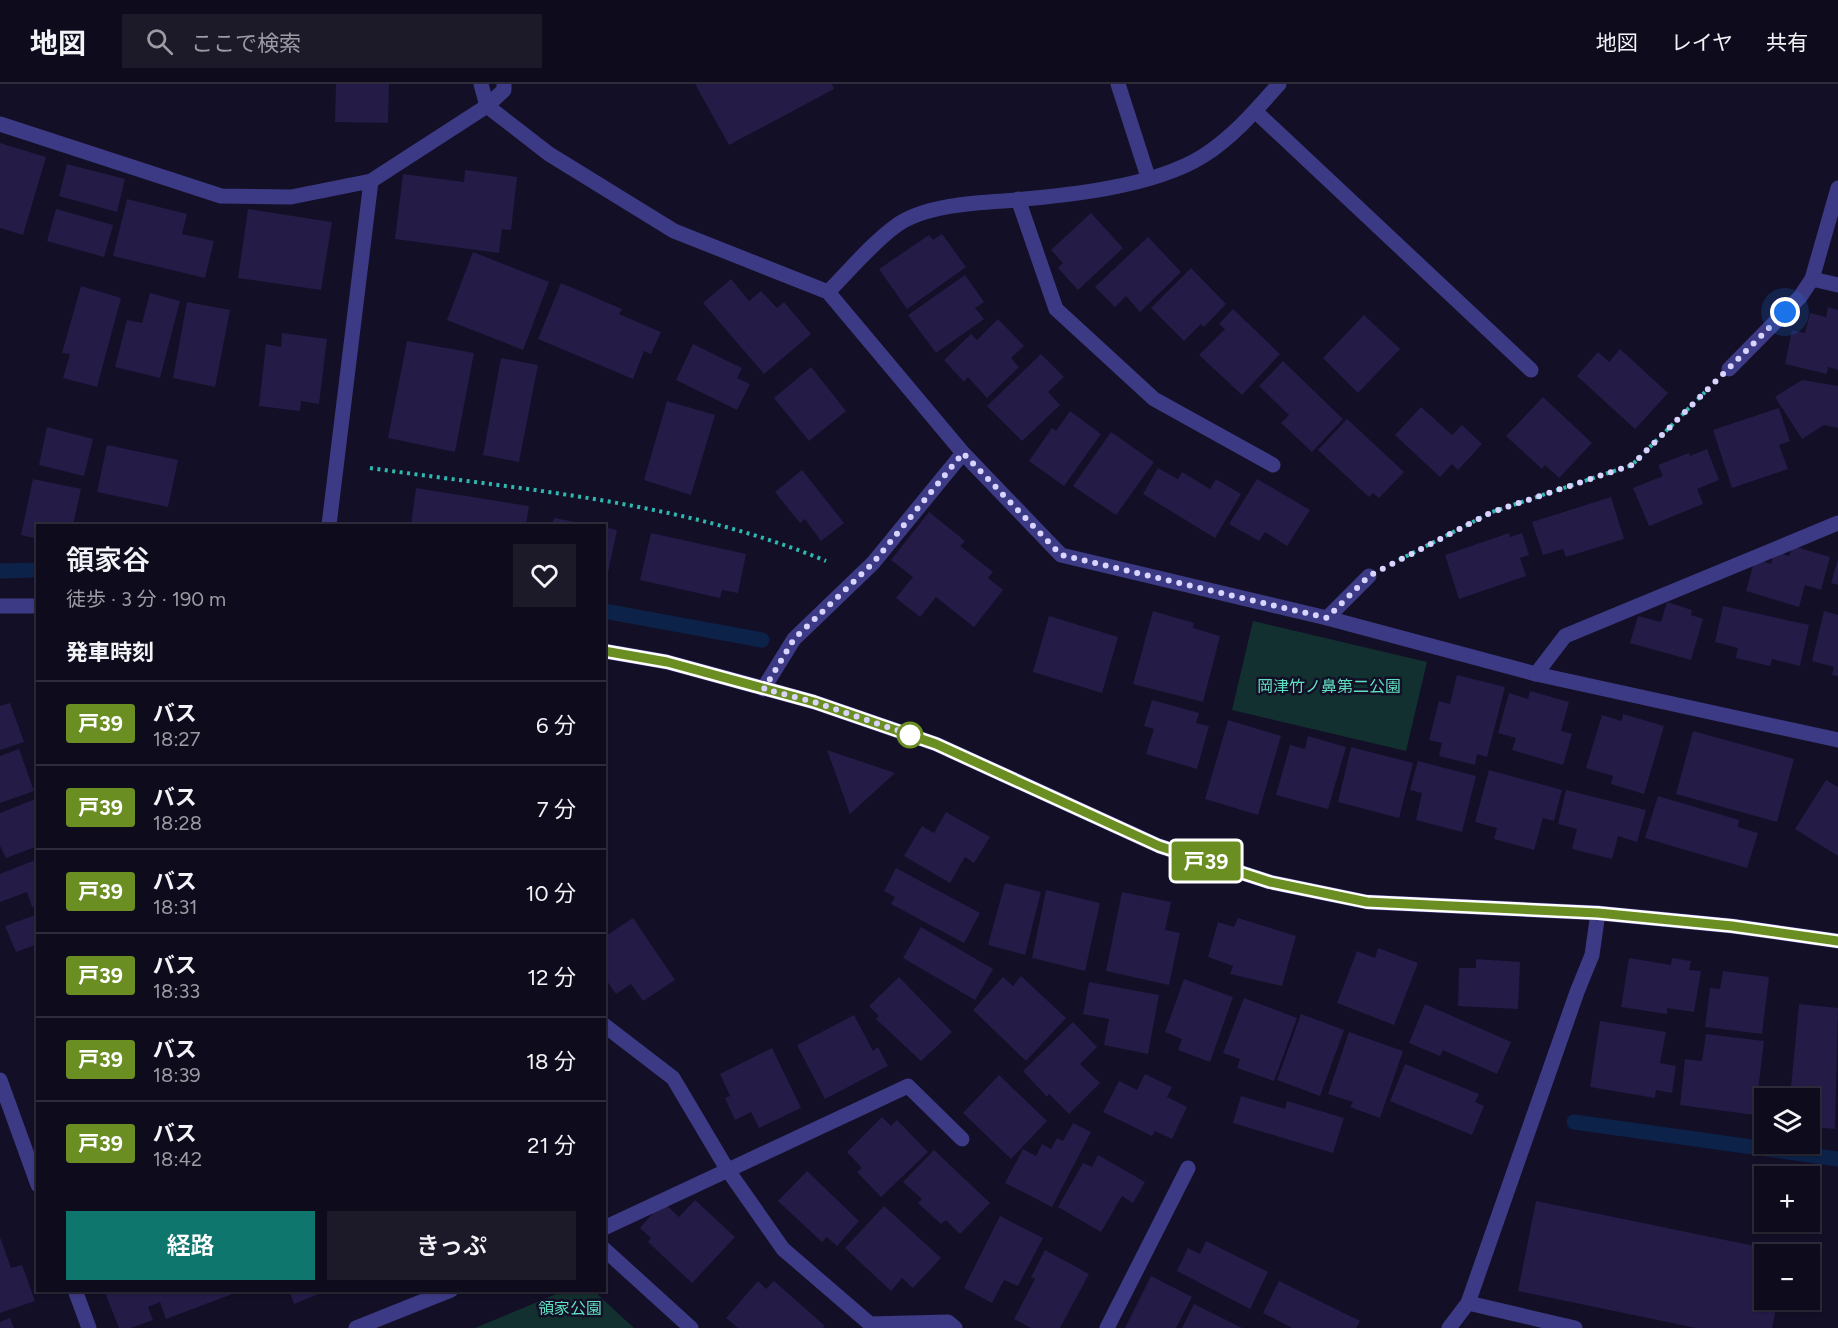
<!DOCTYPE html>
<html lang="ja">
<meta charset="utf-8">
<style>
body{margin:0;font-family:Figtree,"Noto Sans JP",sans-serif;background:#1c1929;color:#f1f3f6;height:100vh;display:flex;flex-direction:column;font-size:22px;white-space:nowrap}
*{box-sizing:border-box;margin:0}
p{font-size:20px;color:#9b9ba3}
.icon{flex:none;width:33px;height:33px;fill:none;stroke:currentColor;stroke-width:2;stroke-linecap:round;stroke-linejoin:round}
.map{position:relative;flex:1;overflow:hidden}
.panel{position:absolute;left:36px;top:440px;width:570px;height:768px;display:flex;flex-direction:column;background:#0e0b1c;border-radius:0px;box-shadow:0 2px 4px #0004,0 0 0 2px #2e2b3b}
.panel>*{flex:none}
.badge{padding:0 12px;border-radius:4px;font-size:21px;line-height:39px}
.tools{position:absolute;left:1754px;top:1004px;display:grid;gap:12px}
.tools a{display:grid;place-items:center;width:66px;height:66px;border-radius:0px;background:#0e0b1c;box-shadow:0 2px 4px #0004,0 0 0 2px #2e2b3b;font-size:30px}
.you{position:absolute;width:30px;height:30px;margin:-15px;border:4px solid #fff;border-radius:50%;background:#1a73e8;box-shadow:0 0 0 9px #1a73e833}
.map>.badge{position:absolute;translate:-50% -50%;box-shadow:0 0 0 3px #fff}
h2{padding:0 30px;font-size:22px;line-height:54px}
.round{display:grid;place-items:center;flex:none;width:63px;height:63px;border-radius:0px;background:#1c1929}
.overview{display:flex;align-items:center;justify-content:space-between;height:102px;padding:0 30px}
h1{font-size:28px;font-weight:600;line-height:45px}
.primary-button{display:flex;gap:12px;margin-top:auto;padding:12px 30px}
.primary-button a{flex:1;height:69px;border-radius:0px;background:#0f766e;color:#fff;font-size:24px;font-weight:600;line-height:69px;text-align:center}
.primary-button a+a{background:#1c1929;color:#f1f3f6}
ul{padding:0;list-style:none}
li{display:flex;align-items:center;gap:18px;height:84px;padding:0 30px;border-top:2px solid #2e2b3b}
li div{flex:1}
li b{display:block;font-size:22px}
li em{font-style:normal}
li .badge{min-width:66px;font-weight:700;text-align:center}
header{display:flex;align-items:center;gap:36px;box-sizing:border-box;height:84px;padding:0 30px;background:#0e0b1c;border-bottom:2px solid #2e2b3b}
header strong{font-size:28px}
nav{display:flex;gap:33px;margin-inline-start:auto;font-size:21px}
.search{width:420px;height:54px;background:#1c1929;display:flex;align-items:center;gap:15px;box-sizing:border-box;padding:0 21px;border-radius:0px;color:#9b9ba3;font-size:22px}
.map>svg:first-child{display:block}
.green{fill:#12302f}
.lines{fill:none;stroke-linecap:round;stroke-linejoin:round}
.stream{stroke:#0c2248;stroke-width:15}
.building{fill:#241b47}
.path{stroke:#2fb8b0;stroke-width:4;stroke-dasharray:3 4.5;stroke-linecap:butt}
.minor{stroke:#3d3a85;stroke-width:15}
.line-casing{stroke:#fff;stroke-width:14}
.line{stroke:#6b8e23;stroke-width:9}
.walk{stroke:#d9d4ff;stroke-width:6;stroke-dasharray:0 10.8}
.stop-dot{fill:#fff;stroke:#6b8e23;stroke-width:3}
.labels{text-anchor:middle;stroke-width:5;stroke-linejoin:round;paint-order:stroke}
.park-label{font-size:16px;fill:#5fe0c0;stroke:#130f26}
</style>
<header>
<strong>地図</strong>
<div class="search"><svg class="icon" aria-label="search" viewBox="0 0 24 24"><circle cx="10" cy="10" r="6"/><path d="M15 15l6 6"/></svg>ここで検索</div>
<nav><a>地図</a><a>レイヤ</a><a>共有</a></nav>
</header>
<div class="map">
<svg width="1838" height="1244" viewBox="0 0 1838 1244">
<rect width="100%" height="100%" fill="#130f26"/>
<g class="green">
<path d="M 1253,537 L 1427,578 L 1406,667 L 1232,626 Z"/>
<path d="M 566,1206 L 595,1208 L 634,1244 L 475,1244 Z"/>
</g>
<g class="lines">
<g class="stream">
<path d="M 0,487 L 38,486"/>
<path d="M 604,527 L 762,556"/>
<path d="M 1574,1038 L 1838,1075"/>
</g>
</g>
<g class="building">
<path d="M 336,0 L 389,0 L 388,39 L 335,38 Z"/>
<path d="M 695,0 L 832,0 L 834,5 L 729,61 Z"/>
<path d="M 0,59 L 46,73 L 23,151 L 0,144 Z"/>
<path d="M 67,80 L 125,95 L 117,128 L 59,112 Z"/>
<path d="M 465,86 L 517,93 L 511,146 L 502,145 L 499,169 L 395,155 L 403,90 L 464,98 Z"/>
<path d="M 127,115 L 187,130 L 182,150 L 214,157 L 205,194 L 113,172 Z"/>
<path d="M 56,125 L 113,141 L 104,173 L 47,157 Z"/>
<path d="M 248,125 L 332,138 L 321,206 L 238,194 Z"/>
<path d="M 1091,129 L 1123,164 L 1078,206 L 1058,184 L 1063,179 L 1051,166 Z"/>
<path d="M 942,150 L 966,183 L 907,225 L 879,185 L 929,151 L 933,156 Z"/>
<path d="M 1148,153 L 1181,188 L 1140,228 L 1126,212 L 1115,223 L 1095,203 Z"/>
<path d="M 473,168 L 549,198 L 523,266 L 447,236 Z"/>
<path d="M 1191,184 L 1226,220 L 1204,243 L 1201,240 L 1184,257 L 1151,224 Z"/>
<path d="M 965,191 L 984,218 L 975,224 L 984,235 L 936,269 L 908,231 Z"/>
<path d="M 731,195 L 749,217 L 761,207 L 777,224 L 784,218 L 811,250 L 764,290 L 703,219 Z"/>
<path d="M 561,199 L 622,225 L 619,230 L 661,248 L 651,270 L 644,267 L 633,295 L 538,255 Z"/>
<path d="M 81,202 L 121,214 L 97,303 L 63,294 L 70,270 L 62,269 Z"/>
<path d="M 150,209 L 180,217 L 160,294 L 115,283 L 127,236 L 142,239 Z"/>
<path d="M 187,218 L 230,226 L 215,303 L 173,294 Z"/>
<path d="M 1828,223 L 1838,226 L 1838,286 L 1828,283 L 1827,290 L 1785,280 L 1792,246 L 1805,249 L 1810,229 L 1826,233 Z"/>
<path d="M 1233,225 L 1280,270 L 1242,311 L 1199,271 L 1225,245 L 1219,240 Z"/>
<path d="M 1364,231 L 1400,265 L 1358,309 L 1323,274 Z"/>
<path d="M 998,235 L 1024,262 L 1011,274 L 1019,283 L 987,314 L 968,293 L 964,298 L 944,276 L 971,250 L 977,256 Z"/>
<path d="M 282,249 L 327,255 L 319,320 L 301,317 L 300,327 L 259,322 L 266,260 L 281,263 Z"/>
<path d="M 407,257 L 474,269 L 455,368 L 388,354 Z"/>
<path d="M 693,260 L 742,284 L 737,294 L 750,300 L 737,326 L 676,296 Z"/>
<path d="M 1620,265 L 1668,309 L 1635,345 L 1577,292 L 1598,268 L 1609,278 Z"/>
<path d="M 1041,270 L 1064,293 L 1048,308 L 1060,321 L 1022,357 L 987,322 Z"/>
<path d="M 501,274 L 538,281 L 519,378 L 483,371 Z"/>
<path d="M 1283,277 L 1343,335 L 1312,368 L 1281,339 L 1289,331 L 1259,302 Z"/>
<path d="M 811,283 L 846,327 L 809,357 L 774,314 Z"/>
<path d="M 1802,296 L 1838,302 L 1838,344 L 1824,341 L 1802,355 L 1775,313 Z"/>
<path d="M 1543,313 L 1592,359 L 1559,394 L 1545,381 L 1542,385 L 1506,352 Z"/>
<path d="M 667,317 L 715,331 L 691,411 L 644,396 Z"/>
<path d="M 1421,323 L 1452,351 L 1462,341 L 1482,360 L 1458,386 L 1452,380 L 1440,393 L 1395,351 Z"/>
<path d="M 1779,324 L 1790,357 L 1779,361 L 1788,385 L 1732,404 L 1713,346 Z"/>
<path d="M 1070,327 L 1101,350 L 1064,402 L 1029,377 L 1052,344 L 1056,347 Z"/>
<path d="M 1347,335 L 1404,388 L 1379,414 L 1373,409 L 1369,413 L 1318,366 Z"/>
<path d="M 47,343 L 93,355 L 84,392 L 39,381 Z"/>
<path d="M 1111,348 L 1154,378 L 1116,431 L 1073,402 Z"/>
<path d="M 107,361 L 178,376 L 168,423 L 97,408 Z"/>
<path d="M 1707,365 L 1719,396 L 1697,405 L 1703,420 L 1649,442 L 1633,404 L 1663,392 L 1658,381 L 1689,369 L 1690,372 Z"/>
<path d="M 1158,384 L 1178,395 L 1182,388 L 1210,405 L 1216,395 L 1241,410 L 1215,454 L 1143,410 Z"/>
<path d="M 802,386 L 844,439 L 821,457 L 805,435 L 800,439 L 775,408 Z"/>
<path d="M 33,395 L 81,405 L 73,441 L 38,441 L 38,455 L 21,451 Z"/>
<path d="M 1257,395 L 1310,426 L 1287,462 L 1265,448 L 1259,457 L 1229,440 Z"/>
<path d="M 416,404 L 529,422 L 526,441 L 411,441 Z"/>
<path d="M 1611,413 L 1624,455 L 1566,473 L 1563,465 L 1543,471 L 1532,438 Z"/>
<path d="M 929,428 L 965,457 L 960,462 L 993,488 L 988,494 L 1003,506 L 974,543 L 936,513 L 920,533 L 896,514 L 913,493 L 891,476 Z"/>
<path d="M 554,434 L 586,440 L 586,441 L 552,441 Z"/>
<path d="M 604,443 L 617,446 L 607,493 L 604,493 Z"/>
<path d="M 651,449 L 746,470 L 738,509 L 722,506 L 720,514 L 640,496 Z"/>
<path d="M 1509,449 L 1510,453 L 1522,449 L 1529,471 L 1520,474 L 1526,492 L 1459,515 L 1445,471 Z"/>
<path d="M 1793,462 L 1830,473 L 1821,506 L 1805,501 L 1799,523 L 1746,507 L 1755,475 L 1771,480 L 1774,467 L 1789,472 Z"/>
<path d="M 1838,475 L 1838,501 L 1831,499 Z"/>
<path d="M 1667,518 L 1692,526 L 1691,531 L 1703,535 L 1691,576 L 1630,559 L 1638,532 L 1661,538 Z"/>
<path d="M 1723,522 L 1809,541 L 1800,582 L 1772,575 L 1770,582 L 1736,574 L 1738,564 L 1715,558 Z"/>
<path d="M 1153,527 L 1194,539 L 1193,544 L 1220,552 L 1203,618 L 1133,600 Z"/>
<path d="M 1824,527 L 1838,531 L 1838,592 L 1832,591 L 1834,583 L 1812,577 Z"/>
<path d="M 1049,532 L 1118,553 L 1102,609 L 1033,588 Z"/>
<path d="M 1457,591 L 1505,603 L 1487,673 L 1477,670 L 1475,681 L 1439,672 L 1442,659 L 1429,656 L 1439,617 L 1450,620 Z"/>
<path d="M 1530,607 L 1569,618 L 1561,647 L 1572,650 L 1563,681 L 1512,666 L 1516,654 L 1498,649 L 1509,609 L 1528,615 Z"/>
<path d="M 1152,616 L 1199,629 L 1196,639 L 1209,642 L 1197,685 L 1146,670 L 1154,645 L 1144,642 Z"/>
<path d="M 10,619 L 24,658 L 0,666 L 0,622 Z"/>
<path d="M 1623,630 L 1664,642 L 1644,710 L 1611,700 L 1613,692 L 1586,684 L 1602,631 L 1622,637 Z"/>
<path d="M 1228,636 L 1281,652 L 1258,731 L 1205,715 Z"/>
<path d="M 1693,647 L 1794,675 L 1777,738 L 1676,710 Z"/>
<path d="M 1308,652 L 1346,663 L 1328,725 L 1276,711 L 1290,661 L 1305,665 Z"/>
<path d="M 1351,663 L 1413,679 L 1399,734 L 1338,718 Z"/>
<path d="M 19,665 L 34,707 L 0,719 L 0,672 Z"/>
<path d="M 827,666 L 895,689 L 850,730 Z"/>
<path d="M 1418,677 L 1476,692 L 1462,748 L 1416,736 L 1422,709 L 1410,706 Z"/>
<path d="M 1489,686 L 1562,706 L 1554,737 L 1543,734 L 1534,766 L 1494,755 L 1497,744 L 1475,738 Z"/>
<path d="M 1826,696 L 1838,703 L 1838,772 L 1795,745 Z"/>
<path d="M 1566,706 L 1646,726 L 1637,758 L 1618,752 L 1612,775 L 1572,765 L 1577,745 L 1558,740 Z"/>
<path d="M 1658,712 L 1739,736 L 1738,743 L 1758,749 L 1747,784 L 1645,754 Z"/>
<path d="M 38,714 L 38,762 L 6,774 L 0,762 L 0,729 Z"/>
<path d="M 946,728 L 990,753 L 974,779 L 965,773 L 950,799 L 904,772 L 922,742 L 934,749 Z"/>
<path d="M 38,775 L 38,821 L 32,823 L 27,808 L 0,818 L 0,790 Z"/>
<path d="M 896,784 L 980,829 L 964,859 L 891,820 L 895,813 L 884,807 Z"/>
<path d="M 1005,799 L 1041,808 L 1025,871 L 988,861 Z"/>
<path d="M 1046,806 L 1100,819 L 1085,887 L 1032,874 Z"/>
<path d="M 1122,808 L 1171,818 L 1165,846 L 1180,849 L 1169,901 L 1106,887 Z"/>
<path d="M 38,830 L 38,860 L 16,868 L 5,842 Z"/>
<path d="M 633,834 L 675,896 L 643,917 L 631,900 L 616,910 L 604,893 L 604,853 Z"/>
<path d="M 1238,834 L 1296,852 L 1282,902 L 1230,890 L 1233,882 L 1208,873 L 1218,838 L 1234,843 Z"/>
<path d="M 921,843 L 993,885 L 975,916 L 903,874 Z"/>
<path d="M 1378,864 L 1418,879 L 1394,941 L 1337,919 L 1357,867 L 1375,874 Z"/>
<path d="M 1629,874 L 1671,881 L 1672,874 L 1691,877 L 1689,886 L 1701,887 L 1694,928 L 1667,924 L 1667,930 L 1621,923 Z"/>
<path d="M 1476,875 L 1520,878 L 1518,925 L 1458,922 L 1459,884 L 1476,884 Z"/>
<path d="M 1723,887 L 1769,893 L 1762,950 L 1705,943 L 1710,904 L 1720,905 Z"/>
<path d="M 1021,892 L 1066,934 L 1026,977 L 973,926 L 1003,893 L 1013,902 Z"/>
<path d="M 899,893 L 952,948 L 921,977 L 876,935 L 879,932 L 869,922 Z"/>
<path d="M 1184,895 L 1233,913 L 1210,978 L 1178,966 L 1182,955 L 1165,948 Z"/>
<path d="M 1089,898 L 1159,911 L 1148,970 L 1104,961 L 1109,935 L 1083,930 Z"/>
<path d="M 1244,914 L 1297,934 L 1274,997 L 1237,984 L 1240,975 L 1223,969 Z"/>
<path d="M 1425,920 L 1511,958 L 1497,990 L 1443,966 L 1440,972 L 1409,959 Z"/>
<path d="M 1799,920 L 1838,924 L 1835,1045 L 1809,1043 L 1809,1014 L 1790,1014 Z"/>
<path d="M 1301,930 L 1344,946 L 1320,1012 L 1277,996 Z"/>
<path d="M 854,931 L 873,967 L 878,963 L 888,982 L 825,1015 L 797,961 Z"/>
<path d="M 1600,937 L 1666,948 L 1660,979 L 1676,982 L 1672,1009 L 1656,1006 L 1655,1014 L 1590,1003 Z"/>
<path d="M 1073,938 L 1097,963 L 1080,980 L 1100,999 L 1069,1030 L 1049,1010 L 1047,1013 L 1023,987 Z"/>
<path d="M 1349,948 L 1403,967 L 1380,1034 L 1350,1023 L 1353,1018 L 1328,1010 Z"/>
<path d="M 1706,950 L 1764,957 L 1755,1031 L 1680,1021 L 1685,975 L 1702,977 Z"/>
<path d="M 772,964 L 801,1024 L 759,1044 L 751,1028 L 735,1036 L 725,1014 L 730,1012 L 720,990 Z"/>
<path d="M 1405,980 L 1479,1010 L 1475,1018 L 1484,1022 L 1472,1051 L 1390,1017 Z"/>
<path d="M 1145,990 L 1172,1003 L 1167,1013 L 1187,1023 L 1172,1055 L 1155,1047 L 1152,1052 L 1103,1028 L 1119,997 L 1137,1006 Z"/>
<path d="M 999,991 L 1047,1037 L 1011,1075 L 963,1029 Z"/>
<path d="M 1241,1012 L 1285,1025 L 1287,1017 L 1344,1034 L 1333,1069 L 1233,1039 Z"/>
<path d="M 882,1033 L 891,1042 L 897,1036 L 928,1068 L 881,1113 L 857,1088 L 862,1084 L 847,1068 Z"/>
<path d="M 1073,1039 L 1091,1048 L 1052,1123 L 1005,1099 L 1023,1065 L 1036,1072 L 1042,1060 L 1051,1065 L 1057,1054 L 1063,1057 Z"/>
<path d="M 934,1066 L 990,1119 L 960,1150 L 946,1136 L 941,1140 L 918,1119 L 922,1115 L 903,1098 Z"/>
<path d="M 1098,1071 L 1145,1098 L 1133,1119 L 1122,1112 L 1101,1148 L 1058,1123 L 1083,1079 L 1092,1083 Z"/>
<path d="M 807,1087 L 859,1137 L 837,1162 L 827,1153 L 822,1158 L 778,1117 Z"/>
<path d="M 695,1116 L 735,1153 L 692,1199 L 648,1158 L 651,1154 L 640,1144 L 663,1118 L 679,1133 Z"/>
<path d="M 1536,1117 L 1788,1169 L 1764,1170 L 1764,1215 L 1778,1215 L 1772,1244 L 1696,1244 L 1518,1207 Z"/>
<path d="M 884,1122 L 941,1174 L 913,1204 L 902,1194 L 891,1207 L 845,1164 Z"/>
<path d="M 1000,1132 L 1043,1154 L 1018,1202 L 1004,1196 L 992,1219 L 964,1204 Z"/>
<path d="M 0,1153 L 11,1184 L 22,1181 L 35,1217 L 0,1229 Z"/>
<path d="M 1206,1157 L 1268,1188 L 1250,1225 L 1177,1187 L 1188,1164 L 1200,1170 Z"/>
<path d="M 1045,1166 L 1089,1190 L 1060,1244 L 1031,1244 L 1014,1235 L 1035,1195 L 1031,1193 Z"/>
<path d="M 1151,1192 L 1192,1213 L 1176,1244 L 1125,1244 Z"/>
<path d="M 758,1197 L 766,1205 L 774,1197 L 825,1242 L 823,1244 L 738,1244 L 726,1234 Z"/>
<path d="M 1279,1197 L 1360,1237 L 1356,1244 L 1292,1244 L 1263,1229 Z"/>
<path d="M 104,1206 L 234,1206 L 235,1209 L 166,1235 L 160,1218 L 148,1223 L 153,1236 L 131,1244 L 119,1244 Z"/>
<path d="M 289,1206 L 328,1206 L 294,1220 Z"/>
<path d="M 1194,1220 L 1242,1244 L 1182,1244 Z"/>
<path d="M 10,1234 L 14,1244 L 0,1244 L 0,1238 Z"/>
</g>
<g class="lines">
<g class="path">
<path d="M 370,384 C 523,406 682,417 826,477"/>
<path d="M 1399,476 L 1492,428 L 1632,381 L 1705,308"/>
</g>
<g class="minor">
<path d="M 481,0 L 487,22 L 549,70 L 674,147 L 828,208 L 963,369 L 1061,471 L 1327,534 L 1536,590 L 1838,656"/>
<path d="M 1118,0 L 1148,93"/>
<path d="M 1255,27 L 1531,286"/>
<path d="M 0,40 L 221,112 L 291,113 L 371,97 L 487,22 L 504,6 L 504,0"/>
<path d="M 1018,115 L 1056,225 L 1154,315 L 1273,381"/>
<path d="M 1812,195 L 1838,201"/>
<path d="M 828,208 C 850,186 872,159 897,141 C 924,122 971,119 1003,117 C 1062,112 1152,104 1203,72 C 1233,53 1256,26 1279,0"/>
<path d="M 1729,285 L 1800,213 L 1812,195 L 1838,104"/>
<path d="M 329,441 L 371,97"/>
<path d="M 0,522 L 38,522"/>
<path d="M 1327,534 L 1369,492"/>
<path d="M 604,567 L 667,578 L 814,618 L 936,660 L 1159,762 L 1270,798 L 1367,818 L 1598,829 L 1732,842 L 1838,857"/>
<path d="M 1536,590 L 1565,552 L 1838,439"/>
<path d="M 763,605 L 794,555 L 873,479 L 963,369"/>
<path d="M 604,941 L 673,994 L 727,1085 L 783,1165 L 870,1240 L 948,1238 L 955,1244"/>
<path d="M 0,996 L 38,1101"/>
<path d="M 604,1144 L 908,1002 L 962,1055"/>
<path d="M 604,1165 L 691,1244"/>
<path d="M 75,1206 L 89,1244"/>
<path d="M 1468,1219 L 1575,1244"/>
<path d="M 356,1244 L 451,1206"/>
<path d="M 1107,1244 L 1188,1084"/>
<path d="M 1449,1244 L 1468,1219 L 1577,908 L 1592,871 L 1598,829"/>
</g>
</g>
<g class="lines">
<defs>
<path id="line" d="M 604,567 L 667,578 L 814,618 L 936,660 L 1159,762 L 1270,798 L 1367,818 L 1598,829 L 1732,842 L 1838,857"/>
</defs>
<use href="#line" class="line-casing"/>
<use href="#line" class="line"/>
<path class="walk" d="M 910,651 L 914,652 L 814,618 L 764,605 L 794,555 L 873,479 L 963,369 L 1061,471 L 1327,534 L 1369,492 L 1492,428 L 1632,381 L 1785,228"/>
</g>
<circle class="stop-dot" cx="910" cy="651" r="12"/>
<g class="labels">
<g class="park-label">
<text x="1329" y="608">岡津竹ノ鼻第二公園</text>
<text x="570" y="1230">領家公園</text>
</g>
</g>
</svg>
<div class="tools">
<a><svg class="icon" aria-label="layers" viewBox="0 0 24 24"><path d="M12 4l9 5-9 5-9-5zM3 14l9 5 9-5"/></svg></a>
<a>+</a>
<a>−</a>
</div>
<div class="you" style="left:1785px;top:228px"></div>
<b class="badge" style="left:1206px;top:777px;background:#6b8e23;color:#fff">戸39</b>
<section class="panel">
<div class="overview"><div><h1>領家谷</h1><p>徒歩 · 3 分 · 190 m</p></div><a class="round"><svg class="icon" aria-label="heart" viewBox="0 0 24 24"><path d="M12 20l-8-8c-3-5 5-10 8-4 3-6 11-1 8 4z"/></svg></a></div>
<h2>発車時刻</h2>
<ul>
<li><span class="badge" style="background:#6b8e23;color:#fff">戸39</span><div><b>バス</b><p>18:27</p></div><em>6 分</em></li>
<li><span class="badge" style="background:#6b8e23;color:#fff">戸39</span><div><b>バス</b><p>18:28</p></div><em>7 分</em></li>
<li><span class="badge" style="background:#6b8e23;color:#fff">戸39</span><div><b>バス</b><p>18:31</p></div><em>10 分</em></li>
<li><span class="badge" style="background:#6b8e23;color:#fff">戸39</span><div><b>バス</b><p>18:33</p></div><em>12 分</em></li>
<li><span class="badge" style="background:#6b8e23;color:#fff">戸39</span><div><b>バス</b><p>18:39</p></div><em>18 分</em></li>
<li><span class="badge" style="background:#6b8e23;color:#fff">戸39</span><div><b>バス</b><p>18:42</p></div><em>21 分</em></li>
</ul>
<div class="primary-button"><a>経路</a><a>きっぷ</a></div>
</section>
</div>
